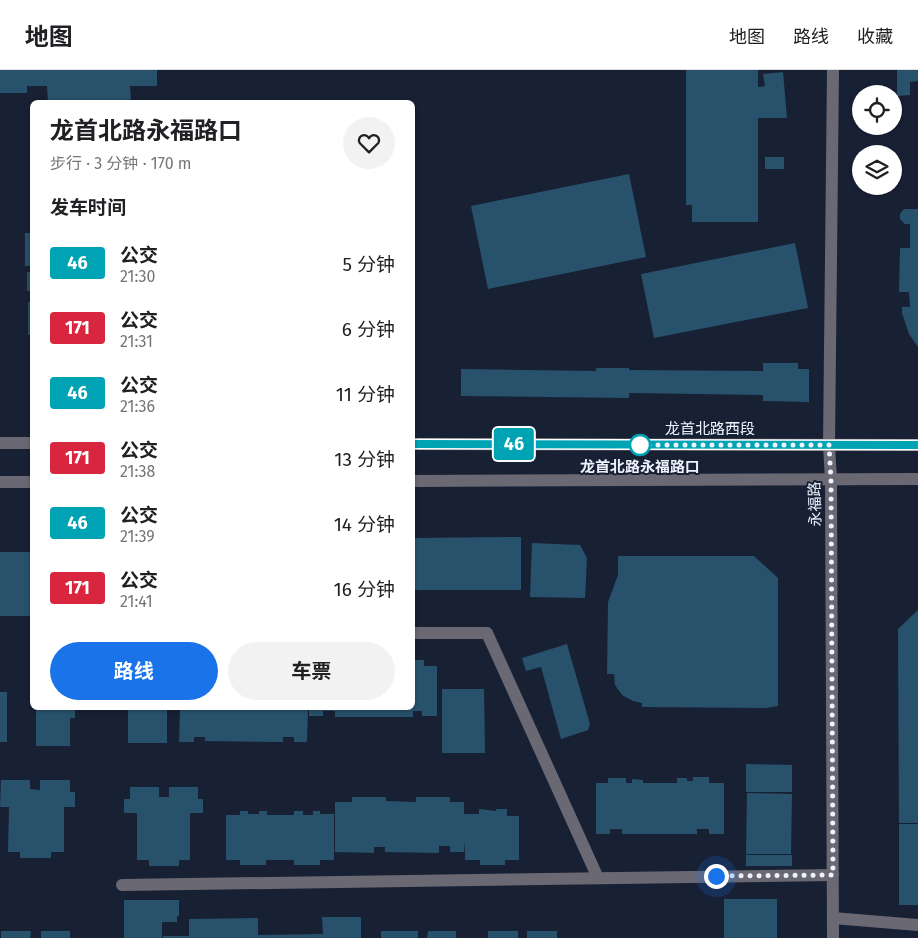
<!DOCTYPE html>
<html lang="zh">
<meta charset="utf-8">
<style>
body{margin:0;font-family:"Fira Sans","Noto Sans SC",sans-serif;background:#f2f2f2;color:#202124;height:100vh;display:flex;flex-direction:column;font-size:19px;white-space:nowrap}
*{box-sizing:border-box;margin:0}
p{font-size:16px;color:#757577}
.icon{flex:none;width:28px;height:28px;fill:none;stroke:currentColor;stroke-width:2;stroke-linecap:round;stroke-linejoin:round}
.map{position:relative;flex:1;overflow:hidden}
.panel{position:absolute;left:30px;top:30px;width:385px;height:610px;display:flex;flex-direction:column;background:#fff;border-radius:8px;box-shadow:0 1px 4px #0004}
.panel>*{flex:none}
.badge{padding:0 10px;border-radius:4px;font-size:18px;line-height:32px}
.fabs{position:absolute;left:852px;top:15px;display:grid;gap:10px}
.fabs a{display:grid;place-items:center;width:50px;height:50px;border-radius:50%;background:#fff;box-shadow:0 1px 4px #0004;font-size:25px}
.you{position:absolute;width:25px;height:25px;margin:-12px;border:4px solid #fff;border-radius:50%;background:#1a73e8;box-shadow:0 0 0 8px #1a73e833}
.map>.badge{position:absolute;translate:-50% -50%;box-shadow:0 0 0 2px #fff}
h2{padding:0 20px;font-size:19px;line-height:45px}
.round{display:grid;place-items:center;flex:none;width:52px;height:52px;border-radius:26px;background:#f2f2f2}
.headline{display:flex;align-items:center;justify-content:space-between;height:85px;padding:0 20px}
h1{font-size:24px;font-weight:700;line-height:38px}
.primary-button{display:flex;gap:10px;margin-top:auto;padding:10px 20px}
.primary-button a{flex:1;height:58px;border-radius:30px;background:#1a73e8;color:#fff;font-size:20px;font-weight:700;line-height:58px;text-align:center}
.primary-button a+a{background:#f2f2f2;color:#202124}
ul{padding:0;list-style:none}
li{display:flex;align-items:center;gap:15px;height:65px;padding:0 20px}
li div{flex:1}
li b{display:block;font-size:19px}
li em{font-style:normal}
li .badge{min-width:55px;font-weight:700;text-align:center}
header{display:flex;align-items:center;gap:30px;box-sizing:border-box;height:70px;padding:0 25px;background:#fff;border-bottom:1px solid #e0e0e0}
header strong{font-size:24px}
nav{display:flex;gap:28px;margin-inline-start:auto;font-size:18px}
.map>svg:first-child{display:block}
.building{fill:#28516b}
.lines{fill:none;stroke-linecap:round;stroke-linejoin:round}
.minor{stroke:#6a6873;stroke-width:12}
.tertiary{stroke:#6a6873;stroke-width:12}
.line-casing{stroke:#fff;stroke-width:11}
.line{stroke:#00a3b4;stroke-width:8}
.walk{stroke:#edf2fd;stroke-width:5;stroke-dasharray:0 9}
.stop-dot{fill:#fff;stroke:#00a3b4;stroke-width:2.5}
.labels{text-anchor:middle;stroke-width:4;stroke-linejoin:round;paint-order:stroke}
.street-label{font-size:15px;fill:#edf2fd;stroke:#182034}
.stop-label{font-size:15px;font-weight:bold;fill:#edf2fd;stroke:#182034}
</style>
<header>
<strong>地图</strong>
<nav><a>地图</a><a>路线</a><a>收藏</a></nav>
</header>
<div class="map">
<svg width="918" height="868" viewBox="0 0 918 868">
<rect width="100%" height="100%" fill="#182034"/>
<g class="building">
<path d="M 0,0 L 157,0 L 157,16 L 130,16 L 131,32 L 48,32 L 47,16 L 27,16 L 27,23 L 0,23 Z"/>
<path d="M 686,0 L 758,0 L 758,17 L 765,16 L 763,4 L 783,2 L 787,48 L 758,48 L 758,152 L 692,152 L 692,135 L 686,135 Z"/>
<path d="M 897,0 L 918,0 L 918,11 L 910,12 L 910,25 L 897,26 Z"/>
<rect x="765" y="87" width="19" height="12"/>
<path d="M 629,104 L 646,187 L 488,219 L 471,136 Z"/>
<path d="M 904,139 L 918,139 L 918,277 L 909,264 L 902,243 L 902,237 L 910,237 L 909,222 L 899,222 L 900,178 L 910,178 L 910,154 L 905,154 L 900,149 L 900,144 Z"/>
<rect x="25" y="163" width="7" height="33"/>
<path d="M 795,173 L 808,238 L 654,268 L 641,204 Z"/>
<rect x="27" y="202" width="5" height="19"/>
<rect x="28" y="232" width="4" height="33"/>
<path d="M 763,293 L 798,293 L 798,299 L 809,299 L 809,332 L 763,331 L 763,325 L 629,323 L 629,328 L 461,326 L 461,299 L 596,301 L 596,298 L 629,298 L 629,300 L 763,301 Z"/>
<path d="M 521,467 L 521,520 L 412,520 L 412,468 Z"/>
<path d="M 532,473 L 580,475 L 587,488 L 585,528 L 530,527 Z"/>
<rect x="0" y="482" width="32" height="64"/>
<path d="M 618,486 L 754,486 L 778,508 L 778,636 L 766,638 L 642,637 L 642,633 L 633,631 L 622,625 L 615,615 L 614,604 L 607,604 L 608,532 L 618,505 Z"/>
<path d="M 918,540 L 918,753 L 899,753 L 898,559 Z"/>
<path d="M 567,574 L 590,654 L 588,660 L 561,669 L 541,597 L 526,601 L 522,588 Z"/>
<path d="M 412,590 L 424,590 L 424,596 L 437,596 L 437,646 L 422,646 L 422,641 L 413,641 L 413,647 L 335,647 L 335,641 L 323,641 L 323,646 L 309,646 L 309,638 L 412,638 Z"/>
<path d="M 442,619 L 484,619 L 485,683 L 442,683 Z"/>
<rect x="0" y="622" width="7" height="50"/>
<path d="M 36,638 L 70,638 L 70,640 L 75,640 L 75,648 L 70,648 L 70,676 L 36,676 Z"/>
<rect x="128" y="638" width="39" height="35"/>
<path d="M 180,638 L 308,638 L 307,672 L 294,672 L 294,667 L 283,667 L 283,672 L 205,671 L 205,667 L 194,667 L 194,672 L 179,672 Z"/>
<path d="M 746,694 L 792,695 L 792,722 L 746,722 Z"/>
<path d="M 693,707 L 709,707 L 709,713 L 724,713 L 724,764 L 709,764 L 709,759 L 697,759 L 697,764 L 622,764 L 622,759 L 610,759 L 610,764 L 596,764 L 596,713 L 608,713 L 608,708 L 626,708 L 626,713 L 632,713 L 632,709 L 643,710 L 643,713 L 677,713 L 677,708 L 687,708 L 687,711 L 693,711 Z"/>
<path d="M 1,710 L 30,710 L 30,719 L 40,720 L 40,710 L 70,710 L 70,722 L 75,722 L 75,737 L 64,737 L 64,782 L 51,782 L 51,788 L 20,788 L 20,782 L 8,782 L 9,737 L 0,737 Z"/>
<path d="M 130,717 L 159,717 L 159,727 L 169,727 L 169,717 L 198,717 L 198,729 L 203,729 L 203,743 L 190,743 L 190,790 L 179,790 L 179,796 L 149,796 L 149,790 L 137,790 L 137,743 L 124,743 L 124,729 L 130,729 Z"/>
<path d="M 747,723 L 792,724 L 791,784 L 746,784 Z"/>
<path d="M 352,727 L 386,727 L 386,731 L 416,732 L 416,727 L 450,727 L 450,732 L 464,732 L 464,744 L 479,744 L 479,739 L 496,741 L 496,739 L 507,739 L 507,746 L 519,746 L 519,790 L 505,790 L 505,795 L 480,795 L 480,790 L 465,790 L 465,772 L 464,782 L 450,782 L 450,776 L 439,776 L 439,783 L 385,782 L 385,777 L 374,777 L 374,783 L 335,782 L 335,732 L 352,732 Z"/>
<path d="M 240,741 L 248,741 L 248,744 L 259,744 L 259,741 L 267,741 L 267,745 L 294,745 L 294,741 L 303,741 L 303,745 L 313,745 L 313,741 L 320,741 L 320,744 L 334,744 L 334,790 L 320,790 L 320,795 L 294,795 L 294,790 L 266,790 L 266,795 L 240,795 L 240,790 L 226,790 L 226,745 L 240,745 Z"/>
<rect x="899" y="754" width="19" height="81"/>
<rect x="746" y="785" width="46" height="11"/>
<rect x="724" y="829" width="53" height="39"/>
<path d="M 124,830 L 179,830 L 179,846 L 177,846 L 177,852 L 162,852 L 162,868 L 124,868 Z"/>
<path d="M 322,847 L 361,847 L 361,868 L 163,868 L 163,866 L 189,866 L 189,849 L 258,848 L 258,865 L 323,864 Z"/>
<path d="M 1,861 L 31,861 L 30,868 L 1,868 Z"/>
<rect x="41" y="861" width="29" height="7"/>
<rect x="381" y="861" width="37" height="7"/>
<path d="M 428,861 L 456,861 L 456,868 L 427,868 Z"/>
<rect x="488" y="861" width="30" height="7"/>
<rect x="527" y="861" width="30" height="7"/>
</g>
<g class="lines">
<g class="minor">
<path d="M 412,563 L 487,563 L 598,808"/>
<path d="M 122,815 L 833,805"/>
<path d="M 833,848 L 918,855"/>
</g>
<g class="tertiary">
<path d="M 833,0 L 829,375 L 831,410 L 833,868"/>
<path d="M 0,373 L 32,373"/>
<path d="M 412,374 L 918,375"/>
<path d="M 412,411 L 918,409"/>
<path d="M 0,412 L 32,412"/>
</g>
</g>
<g class="lines">
<defs>
<path id="line" d="M 412,374 L 918,375"/>
</defs>
<use href="#line" class="line-casing"/>
<use href="#line" class="line"/>
<path class="walk" d="M 640,375 L 829,375 L 831,410 L 833,805 L 716,806"/>
</g>
<circle class="stop-dot" cx="640" cy="375" r="10"/>
<g class="labels">
<g class="street-label">
<text x="710" y="364">龙首北路西段</text>
<text transform="translate(815 434) rotate(-91)" y="5">永福路</text>
</g>
<g class="stop-label">
<text x="640" y="402">龙首北路永福路口</text>
</g>
</g>
</svg>
<div class="fabs">
<a><svg class="icon" aria-label="locate" viewBox="0 0 24 24"><circle cx="12" cy="12" r="6"/><path d="M12 2v4M12 18v4M2 12h4M18 12h4"/></svg></a>
<a><svg class="icon" aria-label="layers" viewBox="0 0 24 24"><path d="M12 4l9 5-9 5-9-5zM3 14l9 5 9-5"/></svg></a>
</div>
<div class="you" style="left:716px;top:806px"></div>
<b class="badge" style="left:514px;top:374px;background:#00a3b4;color:#fff">46</b>
<section class="panel">
<div class="headline"><div><h1>龙首北路永福路口</h1><p>步行 · 3 分钟 · 170 m</p></div><a class="round"><svg class="icon" aria-label="heart" viewBox="0 0 24 24"><path d="M12 20l-8-8c-3-5 5-10 8-4 3-6 11-1 8 4z"/></svg></a></div>
<h2>发车时间</h2>
<ul>
<li><span class="badge" style="background:#00a3b4;color:#fff">46</span><div><b>公交</b><p>21:30</p></div><em>5 分钟</em></li>
<li><span class="badge" style="background:#d7263d;color:#fff">171</span><div><b>公交</b><p>21:31</p></div><em>6 分钟</em></li>
<li><span class="badge" style="background:#00a3b4;color:#fff">46</span><div><b>公交</b><p>21:36</p></div><em>11 分钟</em></li>
<li><span class="badge" style="background:#d7263d;color:#fff">171</span><div><b>公交</b><p>21:38</p></div><em>13 分钟</em></li>
<li><span class="badge" style="background:#00a3b4;color:#fff">46</span><div><b>公交</b><p>21:39</p></div><em>14 分钟</em></li>
<li><span class="badge" style="background:#d7263d;color:#fff">171</span><div><b>公交</b><p>21:41</p></div><em>16 分钟</em></li>
</ul>
<div class="primary-button"><a>路线</a><a>车票</a></div>
</section>
</div>
